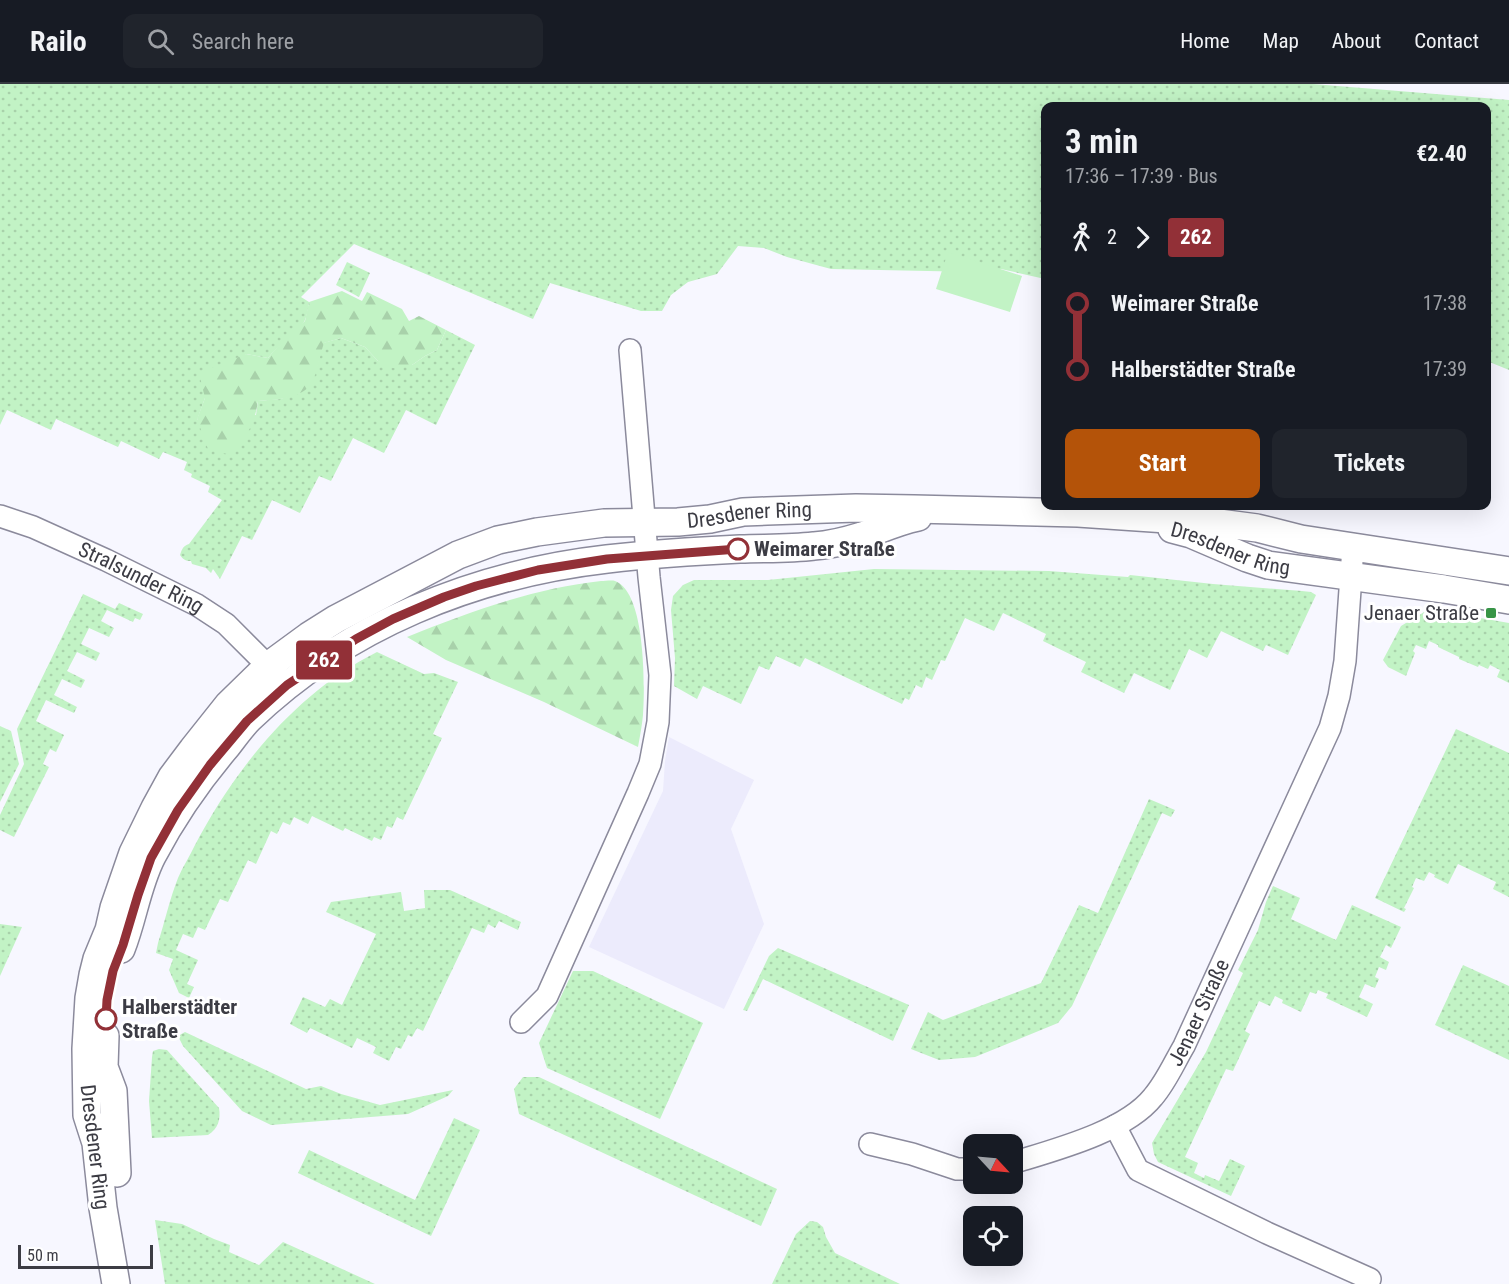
<!DOCTYPE html>
<meta charset="utf-8">
<style>
body{margin:0;font-family:"Roboto Condensed",sans-serif;background:#20242c;color:#f1f3f6;height:100vh;display:flex;flex-direction:column;font-size:22px;white-space:nowrap}
*{box-sizing:border-box;margin:0}
p{font-size:20px;color:#9ea1a6}
.icon{flex:none;width:33px;height:33px;fill:none;stroke:currentColor;stroke-width:2;stroke-linecap:round;stroke-linejoin:round}
.map{position:relative;flex:1;overflow:hidden}
.details{position:absolute;left:1041px;top:18px;width:450px;height:408px;display:flex;flex-direction:column;background:#171b24;border-radius:12px;box-shadow:0 6px 24px #0002}
.details>*{flex:none}
.badge{padding:0 12px;border-radius:4px;font-size:21px;line-height:39px}
.needle{width:39px;rotate:116deg}
.buttons{position:absolute;left:963px;top:1050px;display:grid;gap:12px}
.buttons a{display:grid;place-items:center;width:60px;height:60px;border-radius:12px;background:#171b24;box-shadow:0 6px 24px #0002;font-size:30px}
.scale{position:absolute;left:18px;bottom:15px;width:135px;box-sizing:border-box;padding-left:6px;border:3px solid #3c3c44;border-top:0;font-size:16px;line-height:21px;white-space:nowrap;color:#3c3c44;-webkit-text-stroke:4px #fff;paint-order:stroke}
.map>.badge{position:absolute;translate:-50% -50%;box-shadow:0 0 0 3px #fff}
.legs{display:flex;align-items:center;gap:9px;height:66px;padding:0 24px;font-size:20px}
.legs p{margin-inline-start:auto}
.overview{display:flex;align-items:center;justify-content:space-between;height:102px;padding:0 24px}
h1{font-size:33px;font-weight:700;line-height:45px}
.action{display:flex;gap:12px;margin-top:auto;padding:12px 24px}
.action a{flex:1;height:69px;border-radius:12px;background:#b45309;color:#fff;font-size:24px;font-weight:700;line-height:69px;text-align:center}
.action a+a{background:#20242c;color:#f1f3f6}
ul{padding:0 24px;list-style:none}
li{display:flex;align-items:center;gap:21px;height:66px;font-size:22px}
li i{display:grid;place-items:center;width:9px;height:100%;margin:0 8px;background:currentColor}
li i::after{content:'';width:15px;height:15px;margin:-8px;border:4px solid;border-radius:50%;background:#171b24}
li p{margin-inline-start:auto}
li:first-child i{background:linear-gradient(#0000 50%,currentColor 0)}
li:last-child i{background:linear-gradient(currentColor 50%,#0000 0)}
header{display:flex;align-items:center;gap:36px;box-sizing:border-box;height:84px;padding:0 30px;background:#171b24;border-bottom:2px solid #363941}
header strong{font-size:28px}
nav{display:flex;gap:33px;margin-inline-start:auto;font-size:21px}
.search{width:420px;height:54px;background:#20242c;display:flex;align-items:center;gap:15px;box-sizing:border-box;padding:0 21px;border-radius:12px;color:#9ea1a6;font-size:22px}
.map>svg:first-child{display:block}
.built{fill:#ecebfc}
.green{fill:url(#green-dots)}
.forest{fill:url(#forest-firs)}
.pitch{fill:#c2f3c5}
.lines{fill:none;stroke-linecap:round;stroke-linejoin:round}
.minor-casing{stroke:#8b8a9c;stroke-width:24}
.tertiary-casing{stroke:#8b8a9c;stroke-width:30}
.minor{stroke:#fff;stroke-width:21}
.tertiary{stroke:#fff;stroke-width:27}
.line-1-casing{stroke:#fff;stroke-width:14}
.line-1{stroke:#923037;stroke-width:9}
.stop-1-dot{fill:#fff;stroke:#923037;stroke-width:3}
.poi-dot{fill:#379447;stroke:#fff;stroke-width:2}
.labels{text-anchor:middle;stroke-width:6;stroke-linejoin:round;paint-order:stroke}
.street-label{font-size:21px;fill:#3c3c44;stroke:#fff}
.stop-label{font-size:21px;font-weight:bold;fill:#3c3c44;stroke:#fff;text-anchor:start}
.poi-label{font-size:21px;fill:#3c3c44;stroke:#fff;text-anchor:end}
</style>
<header>
<strong>Railo</strong>
<div class="search"><svg class="icon" aria-label="search" viewBox="0 0 24 24"><circle cx="10" cy="10" r="6"/><path d="M15 15l6 6"/></svg>Search here</div>
<nav><a>Home</a><a>Map</a><a>About</a><a>Contact</a></nav>
</header>
<div class="map">
<svg width="1509" height="1200" viewBox="0 0 1509 1200">
<defs>
<pattern id="green-dots" width="8" height="8" patternUnits="userSpaceOnUse" patternTransform="scale(1.5)"><rect width="8" height="8" fill="#c2f3c5"/><path d="M2 2h.1M6 6h.1" fill="none" stroke="#a8d1aa" stroke-width="1.8" stroke-linecap="round"/></pattern>
<pattern id="forest-firs" width="22" height="20" patternUnits="userSpaceOnUse" patternTransform="scale(1.5)"><rect width="22" height="20" fill="#c2f3c5"/><path d="M5 1l3.5 6h-7zM16 11l3.5 6h-7z" fill="#a8d1aa"/></pattern>
</defs>
<rect width="100%" height="100%" fill="#f7f7ff"/>
<path class="built" d="M 669,653 L 754,696 L 731,745 L 764,840 L 724,925 L 589,863 L 663,707 L 665,677 Z"/>
<g class="green">
<path d="M 0,0 L 1313,0 L 1509,16 L 1509,286 L 1487,277 L 1486,22 L 1046,22 L 1045,195 L 1001,185 L 976,188 L 831,185 L 787,173 L 764,164 L 738,162 L 717,190 L 688,198 L 671,211 L 662,227 L 641,227 L 550,199 L 533,235 L 354,160 L 301,213 L 309,218 C 308,224 307,233 304,238 C 295,253 278,261 268,274 L 246,270 L 205,314 L 197,336 L 256,331 L 258,317 L 280,315 L 300,309 L 317,282 L 323,259 L 341,254 L 365,263 L 378,277 L 412,281 L 425,272 L 437,266 L 446,246 L 475,261 L 436,341 L 406,326 L 384,369 L 353,354 L 331,397 L 319,392 L 300,429 L 272,416 L 252,456 L 242,452 L 220,495 L 213,485 L 211,489 L 206,484 L 192,480 L 191,477 C 185,477 183,475 180,471 C 182,465 183,462 189,460 L 222,416 L 208,408 L 210,402 L 191,393 L 192,390 L 184,386 L 187,378 L 163,368 L 159,375 L 121,357 L 118,363 L 56,335 L 51,346 L 7,326 L 0,341 Z"/>
<path d="M 347,178 L 370,189 L 359,213 L 336,201 Z"/>
<path d="M 874,485 L 1049,487 L 1128,493 L 1130,491 L 1213,500 L 1302,507 L 1311,508 L 1316,511 L 1288,571 L 1266,561 L 1263,567 L 1221,547 L 1207,574 L 1189,565 L 1170,606 L 1134,589 L 1124,609 L 1081,588 L 1086,578 L 1043,557 L 1046,550 L 1003,529 L 994,547 L 965,534 L 945,577 L 941,576 L 932,596 L 926,593 L 922,604 L 916,601 L 909,616 L 905,614 L 902,620 L 805,574 L 800,583 L 776,572 L 769,586 L 759,582 L 741,620 L 703,602 L 697,615 L 674,602 L 675,574 L 671,526 L 673,512 L 683,501 L 694,496 L 768,496 Z"/>
<path d="M 83,510 L 115,525 L 119,519 L 143,530 L 140,536 L 135,534 L 133,538 L 107,526 L 101,537 L 114,544 L 109,553 L 89,544 L 81,560 L 100,569 L 96,577 L 77,568 L 67,587 L 85,596 L 81,604 L 62,595 L 54,611 L 77,623 L 74,629 L 46,616 L 36,637 L 64,651 L 56,668 L 50,665 L 43,680 L 49,683 L 14,753 L 0,746 L 0,731 L 24,680 L 17,645 Z"/>
<path d="M 1429,525 L 1509,539 L 1509,599 L 1497,593 L 1500,586 L 1490,581 L 1488,585 L 1479,581 L 1478,583 L 1459,575 L 1459,573 L 1438,563 L 1438,561 L 1429,557 L 1426,565 L 1416,561 L 1413,567 L 1415,569 L 1406,592 L 1388,583 L 1383,576 L 1401,542 Z"/>
<path d="M 377,568 L 424,590 L 434,589 L 458,598 L 433,650 L 442,654 L 403,736 L 397,733 L 392,744 L 387,742 L 381,756 L 374,753 L 372,757 L 345,744 L 343,747 L 312,732 L 308,740 L 294,733 L 290,741 L 283,738 L 277,750 L 271,747 L 256,780 L 248,776 L 228,818 L 220,815 L 205,846 L 198,843 L 193,854 L 183,850 L 176,866 L 198,876 L 187,900 L 194,903 L 189,914 L 179,909 L 169,886 L 173,875 L 156,869 L 158,859 C 165,837 170,814 178,794 C 183,782 190,772 195,761 C 236,683 297,608 377,568 Z"/>
<path d="M 0,642 L 11,647 L 19,680 L 0,718 Z"/>
<path d="M 1456,645 L 1509,669 L 1509,813 L 1493,805 L 1496,798 L 1458,780 L 1448,800 L 1434,793 L 1435,791 L 1429,788 L 1424,797 L 1416,794 L 1412,803 L 1414,804 L 1404,824 L 1406,825 L 1404,828 L 1375,814 Z"/>
<path d="M 1149,715 L 1175,726 L 1171,733 L 1162,729 L 1072,922 L 1058,939 L 975,973 L 939,976 L 911,965 L 928,928 L 943,936 L 1041,899 L 1079,821 L 1098,829 Z"/>
<path d="M 1273,802 L 1300,814 L 1291,835 L 1336,856 L 1352,821 L 1401,843 L 1391,864 L 1386,861 L 1380,873 L 1389,878 L 1386,886 L 1379,883 L 1375,893 L 1379,895 L 1375,904 L 1365,900 L 1359,913 L 1373,920 L 1367,933 L 1326,914 L 1328,910 L 1318,906 L 1316,910 L 1310,908 L 1301,928 L 1282,919 L 1283,916 L 1275,912 L 1270,922 L 1259,917 L 1245,947 L 1250,950 L 1233,987 L 1226,985 L 1185,1073 L 1198,1079 L 1194,1089 L 1204,1094 L 1205,1091 L 1219,1097 L 1230,1075 L 1245,1082 L 1231,1112 L 1158,1078 L 1154,1070 L 1152,1059 L 1206,968 L 1243,889 L 1238,886 L 1258,846 L 1266,818 Z"/>
<path d="M 424,806 L 450,806 L 521,838 L 518,846 L 499,837 L 495,844 L 488,840 L 484,849 L 472,844 L 423,947 L 417,944 L 412,953 L 408,951 L 401,965 L 396,963 L 389,977 L 373,969 L 376,963 L 357,954 L 352,964 L 310,944 L 307,949 L 290,940 L 303,913 L 325,923 L 330,915 L 342,921 L 376,850 L 326,828 L 331,818 L 401,808 L 404,827 L 425,824 Z"/>
<path d="M 0,840 L 22,843 L 0,892 Z"/>
<path d="M 778,864 L 909,921 L 893,957 L 763,895 L 747,927 L 743,926 L 769,872 Z"/>
<path d="M 1463,881 L 1509,902 L 1509,976 L 1435,941 Z"/>
<path d="M 573,887 L 593,887 L 703,939 L 660,1035 L 547,984 L 539,959 Z"/>
<path d="M 185,948 L 306,1005 L 321,1002 L 341,1010 L 380,1021 L 453,1006 L 448,1012 L 408,1030 L 271,1041 L 242,1027 L 183,962 L 178,952 Z"/>
<path d="M 159,965 L 167,966 L 219,1024 C 221,1035 218,1045 208,1051 L 152,1054 L 149,1017 L 152,973 L 153,967 Z"/>
<path d="M 523,993 L 539,993 L 777,1105 L 761,1142 L 519,1030 L 514,1005 Z"/>
<path d="M 454,1034 L 480,1046 L 431,1152 L 298,1089 L 309,1066 L 415,1116 Z"/>
<path d="M 155,1136 L 182,1140 L 214,1155 L 230,1161 L 229,1168 L 259,1181 L 283,1158 L 375,1200 L 165,1200 Z"/>
<path d="M 810,1137 L 817,1138 L 823,1143 L 826,1153 L 835,1169 L 900,1200 L 772,1200 L 796,1150 Z"/>
</g>
<g class="forest">
<path d="M 342,207 L 362,217 L 367,208 L 402,225 L 409,237 L 419,232 L 446,246 L 437,266 L 425,272 L 412,281 L 393,284 L 378,277 L 365,263 L 341,254 L 324,259 C 320,270 317,291 311,300 C 301,315 274,316 258,317 C 254,343 247,353 227,370 L 208,365 L 197,335 L 205,314 L 199,289 L 246,270 L 268,274 L 273,268 L 305,237 L 309,218 Z"/>
<path d="M 601,497 C 605,497 612,496 615,497 C 646,508 645,603 643,631 C 642,641 640,652 638,663 L 544,618 L 446,576 L 407,553 C 468,528 535,504 601,497 Z"/>
</g>
<path class="pitch" d="M 948,168 L 1022,192 L 1010,228 L 936,205 Z"/>
<g class="lines">
<defs>
<g id="minor">
<path id="s1" d="M 0,432 L 33,443 L 106,476 L 197,521 L 226,540 L 278,592"/>
<path d="M 521,938 L 547,912 L 638,709 L 650,680 L 658,638 L 660,591 L 649,493 L 630,266"/>
<path d="M 1115,1042 L 1138,1086 L 1267,1149 L 1370,1195"/>
<path d="M 870,1060 L 912,1070 L 957,1085 L 974,1085"/>
<path id="s2" d="M 1012,1079 C 1054,1066 1125,1048 1153,1013 C 1166,998 1174,979 1184,962 L 1330,644 L 1339,612 L 1345,577 L 1353,463"/>
</g>
<g id="tertiary">
<path id="s3" d="M 1172,445 L 1191,450 L 1247,474 L 1268,481 L 1444,505 L 1509,516"/>
<path d="M 121,865 C 133,835 137,801 152,772 C 173,732 198,696 227,662 C 234,653 241,643 249,635 C 345,542 475,490 607,475 C 651,470 696,467 740,465 C 764,464 789,465 814,462 C 830,461 846,457 862,452 C 881,445 898,437 918,433"/>
<path d="M 105,952 L 104,983 L 113,1007 L 117,1089"/>
<path id="s4" d="M 116,1200 L 103,1124 L 96,1059 L 87,1031 L 86,965 L 89,914 L 93,891 L 97,875 L 109,846 L 114,824 L 133,769 L 155,724 L 172,693 L 193,665 L 228,621 L 268,582 L 309,552 L 336,535 L 458,471 L 498,456 L 537,448 L 604,439 L 678,438 L 710,435 L 743,428 L 767,427 L 856,424 L 914,425 L 1078,429 L 1211,438 L 1257,444 L 1301,455 L 1509,487"/>
</g>
</defs>
<use href="#minor" class="minor-casing"/>
<use href="#tertiary" class="tertiary-casing"/>
<use href="#minor" class="minor"/>
<use href="#tertiary" class="tertiary"/>
</g>
<g class="lines">
<defs>
<path id="line-1" d="M 106,935 L 107,916 L 113,887 L 123,861 L 138,811 L 151,774 L 178,726 L 210,681 L 247,637 L 287,601 L 356,555 L 393,535 L 444,513 L 476,502 L 538,486 L 607,475 L 738,465"/>
</defs>
<use href="#line-1" class="line-1-casing"/>
<use href="#line-1" class="line-1"/>
</g>
<g class="stop-1-dot">
<circle cx="738" cy="465" r="10"/>
<circle cx="106" cy="935" r="10"/>
</g>
<rect class="poi-dot" x="1485" y="523" width="12" height="12" rx="3"/>
<g class="labels">
<g class="street-label">
<text dy="7" stroke="none"><textPath href="#s4" startOffset="1190">Dresdener Ring</textPath></text>
<text dy="7" stroke="none"><textPath href="#s3" startOffset="62">Dresdener Ring</textPath></text>
<text dy="7" stroke="none"><textPath href="#s1" startOffset="154">Stralsunder Ring</textPath></text>
<text dy="7" stroke="none"><textPath href="#s2" startOffset="254">Jenaer Straße</textPath></text>
<text transform="translate(95 1063) rotate(83)" y="7">Dresdener Ring</text>
</g>
<g class="stop-label">
<text x="754" y="472">Weimarer Straße</text>
<text x="122" y="930">Halberstädter<tspan x="122" dy="24">Straße</tspan></text>
</g>
<g class="poi-label">
<text x="1479" y="536">Jenaer Straße</text>
</g>
</g>
</svg>
<div class="buttons">
<a><svg class="needle" viewBox="-14 -14 28 28"><path d="M0-13l5 13h-10z" fill="#e53935"/><path d="M0 13l5-13h-10z" fill="#9ea1a6"/></svg></a>
<a><svg class="icon" aria-label="locate" viewBox="0 0 24 24"><circle cx="12" cy="12" r="6"/><path d="M12 2v4M12 18v4M2 12h4M18 12h4"/></svg></a>
</div>
<div class="scale">50 m</div>
<b class="badge" style="left:324px;top:576px;background:#923037;color:#fff">262</b>
<section class="details">
<div class="overview"><div><h1>3 min</h1><p>17:36 – 17:39 · Bus</p></div><b>€2.40</b></div>
<div class="legs"><svg class="icon" aria-label="walk" viewBox="0 0 24 24"><circle cx="13" cy="4" r="2"/><path d="M13 8l-2 6 4 7M11 14l-3 7M7 12l3-4h3l4 4"/></svg>2<svg class="icon" aria-label="forward" viewBox="0 0 24 24"><path d="M9 5l7 7-7 7"/></svg><b class="badge" style="background:#923037;color:#fff">262</b></div>
<ul>
<li><i style="color:#923037"></i><b>Weimarer Straße</b><p>17:38</p></li>
<li><i style="color:#923037"></i><b>Halberstädter Straße</b><p>17:39</p></li>
</ul>
<div class="action"><a>Start</a><a>Tickets</a></div>
</section>
</div>
